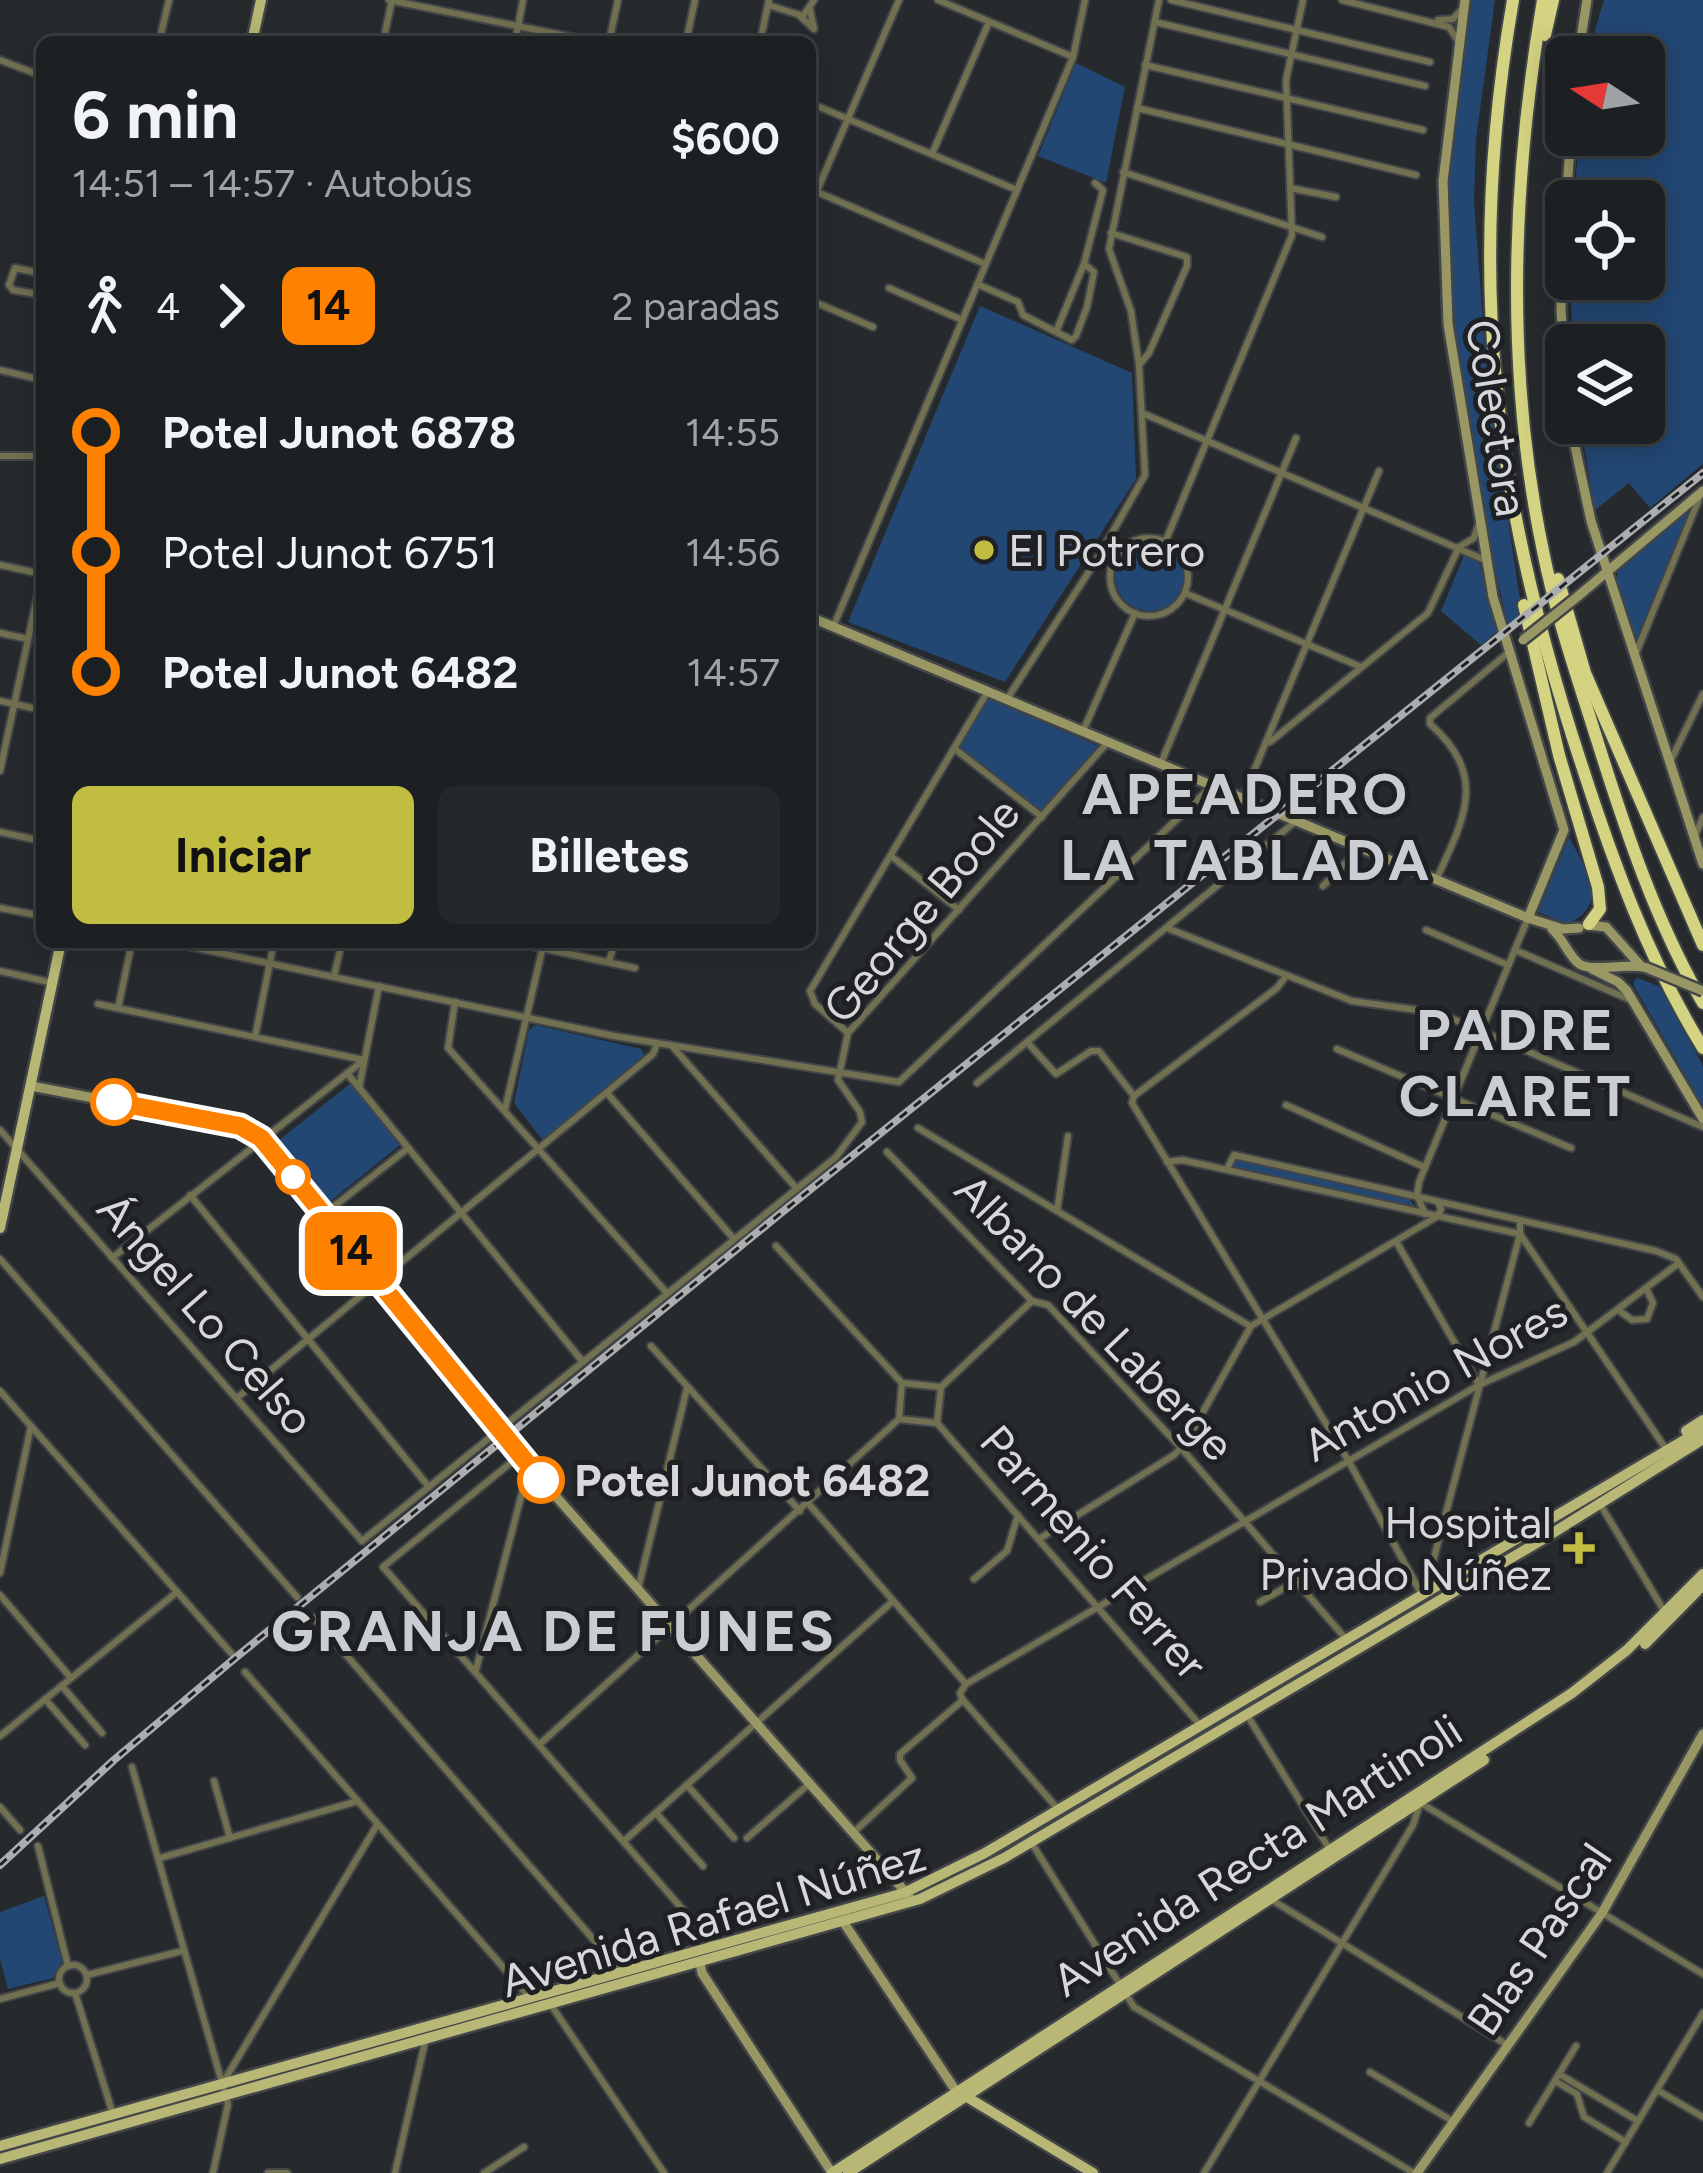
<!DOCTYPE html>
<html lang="es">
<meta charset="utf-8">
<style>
body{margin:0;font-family:Figtree,sans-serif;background:#25282a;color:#f1f3f6;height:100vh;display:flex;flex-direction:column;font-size:45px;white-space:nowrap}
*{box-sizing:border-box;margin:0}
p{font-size:39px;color:#a0a3a5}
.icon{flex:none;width:66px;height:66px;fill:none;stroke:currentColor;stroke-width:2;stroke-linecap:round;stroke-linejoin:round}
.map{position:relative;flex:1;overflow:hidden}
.panel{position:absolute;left:36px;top:36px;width:780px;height:912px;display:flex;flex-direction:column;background:#1d2022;border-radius:18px;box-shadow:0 6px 30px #0003,0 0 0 3px #3b3e40}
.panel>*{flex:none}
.badge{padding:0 24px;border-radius:18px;font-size:42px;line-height:78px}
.needle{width:78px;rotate:282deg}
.controls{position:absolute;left:1545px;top:36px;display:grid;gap:24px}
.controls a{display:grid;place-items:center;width:120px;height:120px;border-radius:18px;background:#1d2022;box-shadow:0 6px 30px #0003,0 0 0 3px #3b3e40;font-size:60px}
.map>.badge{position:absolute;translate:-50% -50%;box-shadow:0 0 0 6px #fff}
.legs{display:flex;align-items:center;gap:18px;height:132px;padding:0 36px;font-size:39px}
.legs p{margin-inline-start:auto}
.head{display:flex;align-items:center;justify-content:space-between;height:204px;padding:0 36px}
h1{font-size:66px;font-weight:700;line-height:90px}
.button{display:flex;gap:24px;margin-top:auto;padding:24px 36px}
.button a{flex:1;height:138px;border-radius:18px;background:#c1bd40;color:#111;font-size:48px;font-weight:700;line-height:138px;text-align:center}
.button a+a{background:#25282a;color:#f1f3f6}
ul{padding:0 36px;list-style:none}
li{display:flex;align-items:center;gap:42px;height:120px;font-size:45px}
li i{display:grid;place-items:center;width:18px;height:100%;margin:0 15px;background:currentColor}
li i::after{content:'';width:30px;height:30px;margin:-15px;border:9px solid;border-radius:50%;background:#1d2022}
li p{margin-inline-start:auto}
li:first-child i{background:linear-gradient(#0000 50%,currentColor 0)}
li:last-child i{background:linear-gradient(currentColor 50%,#0000 0)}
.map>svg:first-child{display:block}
.green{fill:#224773}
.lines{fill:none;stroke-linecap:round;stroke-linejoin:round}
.minor-casing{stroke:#434649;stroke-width:10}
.secondary-casing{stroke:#434649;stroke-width:14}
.primary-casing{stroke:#434649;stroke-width:15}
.motorway-casing{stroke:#434649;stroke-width:16}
.minor{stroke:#717051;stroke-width:6}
.secondary{stroke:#999865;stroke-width:9}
.primary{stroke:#b8b775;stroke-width:10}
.motorway{stroke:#d4d382;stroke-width:12}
.rail-casing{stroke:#abadaf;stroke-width:8}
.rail{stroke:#1e2023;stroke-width:3;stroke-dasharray:9;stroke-linecap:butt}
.secondary-bridge-casing{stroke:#434649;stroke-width:14;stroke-linecap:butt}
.secondary-bridge{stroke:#999865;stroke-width:9}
.line-1-casing{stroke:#fff;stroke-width:27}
.line-1{stroke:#ff8100;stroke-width:18}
.poi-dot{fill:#c1bd40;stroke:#1e2023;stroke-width:4.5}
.stop-1-dot{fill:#fff;stroke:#ff8100;stroke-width:6}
.labels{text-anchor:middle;stroke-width:10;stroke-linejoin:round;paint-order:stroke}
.street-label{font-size:45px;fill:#d7d8da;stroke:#1e2023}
.poi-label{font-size:45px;fill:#d7d8da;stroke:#1e2023;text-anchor:start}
.stop-label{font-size:45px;font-weight:bold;fill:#d7d8da;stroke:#1e2023;text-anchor:start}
.district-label{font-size:57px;font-weight:bold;letter-spacing:3px;fill:#caced2;stroke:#1e2023}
</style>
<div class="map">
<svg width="1703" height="2173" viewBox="0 0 1703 2173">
<rect width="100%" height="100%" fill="#272a2d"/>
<g class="green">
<path d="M 1470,0 L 1495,0 L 1476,139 L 1474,201 L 1488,390 L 1522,613 L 1508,625 C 1478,500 1450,356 1448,228 C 1447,152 1461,75 1470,0 Z"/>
<path d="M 1604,0 L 1703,0 L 1703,464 L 1650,508 L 1629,483 L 1595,510 L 1580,423 L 1644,423 L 1644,345 L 1573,345 L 1570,279 L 1644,279 L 1644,201 L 1574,201 L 1579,135 L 1644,135 L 1644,57 L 1587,57 Z"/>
<path d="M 1076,63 L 1125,87 L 1106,183 L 1038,156 Z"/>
<path d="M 980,306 L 1132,373 L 1136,479 L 1005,682 L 848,622 Z"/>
<path d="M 1691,507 L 1635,642 L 1616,580 L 1619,567 Z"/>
<circle cx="1150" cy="576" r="35"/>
<path d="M 1465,553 L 1479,561 L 1497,632 L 1481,645 L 1441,611 Z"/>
<path d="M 989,699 L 1098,746 L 1040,811 L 959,748 Z"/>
<path d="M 1569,837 C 1585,868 1611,906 1567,924 L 1538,912 Z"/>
<path d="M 1638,978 L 1660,987 L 1703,1066 L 1703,1106 L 1634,986 L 1634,980 Z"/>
<path d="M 535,1025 L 641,1049 L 645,1056 L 544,1142 L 514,1103 L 529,1030 Z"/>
<path d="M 351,1083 L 400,1145 L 327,1204 L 278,1141 Z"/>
<path d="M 1233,1157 L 1407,1197 L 1419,1211 L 1231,1168 Z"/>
<path d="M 44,1896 L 62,1961 L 53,1978 L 8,1989 L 0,1959 L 0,1912 Z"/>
</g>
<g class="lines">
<defs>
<g id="minor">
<path d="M 389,0 L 596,42"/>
<path d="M 938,0 L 1073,57"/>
<path d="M 1171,0 L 1430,62"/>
<path d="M 1342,0 L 1449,27 L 1458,41"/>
<path d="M 768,5 L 803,16 L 814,0"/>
<path d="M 800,16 L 814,29 L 810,9"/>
<path d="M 1438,20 L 1453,19 L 1462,9"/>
<path d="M 1155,22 L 1425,86"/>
<path d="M 159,42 L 169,0"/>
<path d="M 383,42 L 392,0"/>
<path d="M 515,42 L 523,0"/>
<path d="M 609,42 L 618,0"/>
<path d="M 686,42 L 695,0"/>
<path d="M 760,42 L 769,0"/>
<path d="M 0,60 L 42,76"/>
<path d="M 1145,65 L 1423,130"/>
<path d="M 810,103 L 1017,190"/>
<path d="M 1137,108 L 1416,175"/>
<path d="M 932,154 L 989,22"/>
<path d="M 1123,172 L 1322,237"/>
<path d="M 1290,188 L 1336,197"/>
<path d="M 810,189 L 985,264"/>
<path d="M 810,207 L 899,0"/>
<path d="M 1111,233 L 1187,257 L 1187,266 L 1149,353 L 1139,365"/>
<path d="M 42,280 L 35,272 L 15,268 L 9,285 L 13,290 L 42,295"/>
<path d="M 977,284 L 1018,302 L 1023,315 L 1056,332 L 1084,264 L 1103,190 L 1095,183"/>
<path d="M 889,288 L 962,320"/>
<path d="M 810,300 L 873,327"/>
<path d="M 1056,332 L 1072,340 L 1076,336 L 1087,307 L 1094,272 L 1084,264"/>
<path d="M 0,370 L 42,380"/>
<path d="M 1142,413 L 1485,560"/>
<path d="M 0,456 L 42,456"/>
<circle cx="1149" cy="577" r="39"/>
<path d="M 1166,540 L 1292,235 L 1286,80 L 1303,0"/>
<path d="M 0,565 L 42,574"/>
<path d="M 1185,593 L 1359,666"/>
<path d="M 834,625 L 1073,57 L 1085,0"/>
<path d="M 0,633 L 28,639"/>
<path d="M 1636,653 L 1699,499"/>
<path d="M 1007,699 L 1099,556 L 1145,475 L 1139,365 L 1131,311 L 1109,249 L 1159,0"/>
<path d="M 0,701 L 42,710"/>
<path d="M 1083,731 L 1135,613"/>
<path d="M 1270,742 L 1428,613 L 1459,547 L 1474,538 L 1479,523"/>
<path d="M 955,749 L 1042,817"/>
<path d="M 1670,762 L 1703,694"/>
<path d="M 1161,763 L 1296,438"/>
<path d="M 0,771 L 42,574"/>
<path d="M 1243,797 L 1379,471"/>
<path d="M 0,832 L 42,841"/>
<path d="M 1695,836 L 1703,817"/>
<path d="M 891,856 L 959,910"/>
<path d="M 1436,880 C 1464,819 1489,776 1430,724 L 1430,718 L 1509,652"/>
<path d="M 1323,886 L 1360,848"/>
<path d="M 0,908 L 42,916"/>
<path d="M 1167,928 L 1352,1001 L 1439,1013 L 1703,1127"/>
<path d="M 1426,930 L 1508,965"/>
<path d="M 168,942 L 614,1036 L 899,1082 L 1211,787"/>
<path d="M 513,942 L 635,968"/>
<path d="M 1515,950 L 1633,1001"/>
<path d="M 609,961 L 615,942"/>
<path d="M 0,971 L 53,983"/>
<path d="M 334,976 L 342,942"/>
<path d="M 1286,976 L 1277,988 L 1134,1096 L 1132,1103 L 1348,1460 L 1422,1595"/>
<path d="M 455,1002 L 448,1048 L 667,1293"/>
<path d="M 98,1004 L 364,1060"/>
<path d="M 118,1008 L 132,942"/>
<path d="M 848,1033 L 815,1004 L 810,991 L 988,691"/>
<path d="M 255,1037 L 274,942"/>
<path d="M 1027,1042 L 1056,1074 L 1091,1051 L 1099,1051 L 1134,1096"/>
<path d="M 673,1047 L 797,1189"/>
<path d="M 1337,1049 L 1571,1148"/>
<path d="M 347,1073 L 583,1362"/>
<path d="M 977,1083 L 1296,821"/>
<path d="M 359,1088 L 379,986"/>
<path d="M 607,1093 L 734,1239"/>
<path d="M 1286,1105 L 1424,1167"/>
<path d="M 505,1109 L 544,942"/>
<path d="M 918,1128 L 1250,1326"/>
<path d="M 0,1130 L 362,1541 L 836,1157 L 862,1122 L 860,1112 L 838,1080 L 848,1033 L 1108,742"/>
<path d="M 887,1152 L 1032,1301 L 1048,1305 L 1181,1448 L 1346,1639"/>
<path d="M 1167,1162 L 1182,1160 L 1520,1234"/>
<path d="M 1227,1169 L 1234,1155 L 1656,1251 L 1676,1259 L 1703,1297"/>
<path d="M 190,1195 L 429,1487"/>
<path d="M 1057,1211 L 1068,1136"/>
<path d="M 1425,1214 L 1417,1195 L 1419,1182 L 1528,918"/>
<path d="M 323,1215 L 407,1149"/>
<path d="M 1520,1234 L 1666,1449"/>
<path d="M 1397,1243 L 1479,1385"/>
<path d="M 776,1246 L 902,1383"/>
<path d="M 112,1258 L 364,1060"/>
<path d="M 0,1259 L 297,1597"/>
<path d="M 1621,1312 L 1632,1320 L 1647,1319 L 1653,1303 L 1647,1290"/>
<path d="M 651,1346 L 800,1511"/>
<path d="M 902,1383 L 941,1387 L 937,1423 L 899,1419 Z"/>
<path d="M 941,1387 L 1032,1301"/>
<path d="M 0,1391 L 231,1653"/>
<path d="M 237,1398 L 653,1054 L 657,1044"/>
<path d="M 937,1423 L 1200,1725"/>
<path d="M 519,1456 L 383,1567 L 713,1944"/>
<path d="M 808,1503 L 966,1684 L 960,1693 L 962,1699 L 1058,1809"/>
<path d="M 1600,1504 L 1666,1614"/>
<path d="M 1039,1539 L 1174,1455 L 1185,1444 L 1251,1326 L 1438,1216 L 1441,1209 L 1438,1202"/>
<path d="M 0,1573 L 31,1426"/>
<path d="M 974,1579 L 1007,1551 L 1018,1515"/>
<path d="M 1438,1585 L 1430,1573 L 1520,1234 L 1520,1221"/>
<path d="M 638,1589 L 687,1388"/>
<path d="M 0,1595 L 71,1678"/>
<path d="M 1260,1602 L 1298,1580"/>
<path d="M 314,1618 L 620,1970"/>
<path d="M 476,1670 L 529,1466"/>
<path d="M 245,1672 L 530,1998"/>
<path d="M 966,1684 L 1479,1385 L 1574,1342 L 1679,1263"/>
<path d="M 62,1686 L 102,1733"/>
<path d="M 45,1699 L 85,1745"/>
<path d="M 1247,1715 L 1330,1850"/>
<path d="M 0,1736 L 177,1592"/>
<path d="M 541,1743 L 899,1419"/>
<path d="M 132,1767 L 228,2104 L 213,2173"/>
<path d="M 214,1781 L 230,1838"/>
<path d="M 687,1785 L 734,1838"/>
<path d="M 1419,1802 L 1703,1974"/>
<path d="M 0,1807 L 20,1830"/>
<path d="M 656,1813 L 703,1866"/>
<path d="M 854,1832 L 912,1778 L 900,1760 L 900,1754 L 963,1700"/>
<path d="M 747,1838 L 810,1783"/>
<path d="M 624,1841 L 893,1601"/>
<path d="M 1031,1842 L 1134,2007 L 1414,2173"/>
<path d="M 38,1846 L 68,1966"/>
<path d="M 160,1858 L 358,1801"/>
<path d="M 1272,1900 L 1509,2046"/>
<circle cx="73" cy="1979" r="14"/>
<path d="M 87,1975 L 182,1951"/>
<path d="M 75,1993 L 113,2114"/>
<path d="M 0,1999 L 60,1983"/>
<path d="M 551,2005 L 664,2173"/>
<path d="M 1370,2072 L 1454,2122"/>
<path d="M 1559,2074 L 1638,2121"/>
<path d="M 224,2081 L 377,1825"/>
<path d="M 1555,2081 L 1577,2094 L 1584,2117 L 1626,2142"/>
<path d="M 1657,2090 L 1703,2117"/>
<path d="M 1529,2123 L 1576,2046"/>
<path d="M 268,2173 L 287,2173"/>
<path d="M 395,2173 L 425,2042"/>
<path d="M 484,2173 L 524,2147"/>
<path d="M 1204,2173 L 1413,1825 L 1419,1806"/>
<path d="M 1607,2173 L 1703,2013"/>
</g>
<g id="secondary">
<path d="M 1465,0 L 1443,181 L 1448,324 L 1493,597 L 1564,830 L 1528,918"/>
<path d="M 1578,57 L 1587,0"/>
<path d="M 1566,201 L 1571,135"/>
<path d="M 1566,203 L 1561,309 L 1566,397"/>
<path d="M 1570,423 L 1591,521 L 1703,864"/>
<path d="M 1577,597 L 1703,491"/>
<path d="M 810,617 L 1528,918 L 1563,929 L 1579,928"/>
<path d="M 1587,925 L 1606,927 L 1641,966"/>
<path d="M 1552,929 C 1563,939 1567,952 1577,962 C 1588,974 1625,962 1647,968"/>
<path d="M 1592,969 L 1618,982 L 1627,991 L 1703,1119"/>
<path d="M 31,1086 L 240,1126 L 261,1138 L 499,1432 L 909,1896"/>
<path d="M 844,1923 L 956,2091"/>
<path d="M 700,1963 L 702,1973 L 832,2173"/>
<path d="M 1417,2173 L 1602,1913 L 1703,1734"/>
</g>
<g id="primary">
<path d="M 252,42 L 261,0"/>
<path d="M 0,1228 L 61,942"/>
<path d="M 1686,1431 L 1703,1420"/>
<path d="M 1645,1644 L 1703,1585"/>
<path d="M 967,2097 L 1093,2173"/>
<path d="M 0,2146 L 904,1893 L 985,1853 L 1703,1429"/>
<path d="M 0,2159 L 920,1899 L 1004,1858 L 1540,1541 L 1703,1439"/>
<path d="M 832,2173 L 1572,1693 L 1627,1650 L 1703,1574"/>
<path d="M 848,2173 L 1484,1760"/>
</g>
<g id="motorway">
<path d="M 1513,0 C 1465,277 1494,498 1581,763 C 1613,862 1648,959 1703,1048"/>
<path d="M 1543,0 C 1512,181 1505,370 1543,551 C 1556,616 1578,679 1598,743 C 1626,832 1656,922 1703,1003"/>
<path d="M 1545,35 L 1553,0"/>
<path d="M 1558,579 L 1585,673 L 1703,945"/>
<path d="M 1524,605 L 1559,755 L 1598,887 L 1600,909 L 1589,924"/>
</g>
</defs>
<use href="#minor" class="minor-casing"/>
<use href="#secondary" class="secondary-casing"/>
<use href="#primary" class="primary-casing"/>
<use href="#motorway" class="motorway-casing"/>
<use href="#minor" class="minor"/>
<use href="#secondary" class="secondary"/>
<use href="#primary" class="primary"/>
<use href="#motorway" class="motorway"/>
<defs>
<path id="rail" d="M 0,1865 L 114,1760 L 234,1659 L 781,1213 L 1703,473"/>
</defs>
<use href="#rail" class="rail-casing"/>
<use href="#rail" class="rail"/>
<defs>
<g id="secondary-bridge">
<path d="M 1523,640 L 1577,597"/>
<path d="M 1647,968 L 1703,991"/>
</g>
</defs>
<use href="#secondary-bridge" class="secondary-bridge-casing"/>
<use href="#secondary-bridge" class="secondary-bridge"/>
</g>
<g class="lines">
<defs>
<path id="line-1" d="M 114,1102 L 240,1126 L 261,1138 L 541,1480"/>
</defs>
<use href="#line-1" class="line-1-casing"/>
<use href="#line-1" class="line-1"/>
</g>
<g class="poi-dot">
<circle cx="984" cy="550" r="12"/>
<path d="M1573 1530h12v12h12v12h-12v12h-12v-12h-12v-12h12z"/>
</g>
<g class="stop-1-dot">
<circle cx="114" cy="1102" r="21"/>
<circle cx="293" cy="1177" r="15"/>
<circle cx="541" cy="1480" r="21"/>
</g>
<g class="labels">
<g class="street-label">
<text transform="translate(1497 418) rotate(81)" y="16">Colectora</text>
<text transform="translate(921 910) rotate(-50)" y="16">George Boole</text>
<text transform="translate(206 1314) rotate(49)" y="16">Ángel Lo Celso</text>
<text transform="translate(1095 1317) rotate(46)" y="16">Albano de Laberge</text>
<text transform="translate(1435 1378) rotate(-29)" y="16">Antonio Nores</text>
<text transform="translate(1094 1552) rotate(49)" y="16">Parmenio Ferrer</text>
<text transform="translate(1257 1855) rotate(-33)" y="16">Avenida Recta Martinoli</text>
<text transform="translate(713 1918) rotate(-17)" y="16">Avenida Rafael Núñez</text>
<text transform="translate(1539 1939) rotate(-56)" y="16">Blas Pascal</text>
</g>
<g class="poi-label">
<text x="1008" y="566">El Potrero</text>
<text x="1552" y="1538" text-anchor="end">Hospital<tspan x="1552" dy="52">Privado Núñez</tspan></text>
</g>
<g class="stop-label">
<text x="574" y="1496">Potel Junot 6482</text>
</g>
<g class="district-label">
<text x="1246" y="814">APEADERO<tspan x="1246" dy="66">LA TABLADA</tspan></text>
<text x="1516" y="1050">PADRE<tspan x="1516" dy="66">CLARET</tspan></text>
<text x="554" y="1651">GRANJA DE FUNES</text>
</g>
</g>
</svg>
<div class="controls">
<a><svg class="needle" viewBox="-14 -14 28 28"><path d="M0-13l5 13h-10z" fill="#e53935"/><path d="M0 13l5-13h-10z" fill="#a0a3a5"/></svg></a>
<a><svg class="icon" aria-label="locate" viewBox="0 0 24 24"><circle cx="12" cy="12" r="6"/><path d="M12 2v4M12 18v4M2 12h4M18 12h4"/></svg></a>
<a><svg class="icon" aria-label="layers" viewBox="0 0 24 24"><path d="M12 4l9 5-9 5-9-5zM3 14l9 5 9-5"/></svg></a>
</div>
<b class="badge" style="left:351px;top:1251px;background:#ff8100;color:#111">14</b>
<section class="panel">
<div class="head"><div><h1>6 min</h1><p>14:51 – 14:57 · Autobús</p></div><b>$600</b></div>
<div class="legs"><svg class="icon" aria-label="walk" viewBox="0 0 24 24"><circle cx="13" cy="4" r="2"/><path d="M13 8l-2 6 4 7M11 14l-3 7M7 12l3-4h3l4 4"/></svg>4<svg class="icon" aria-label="forward" viewBox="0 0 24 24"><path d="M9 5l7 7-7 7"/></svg><b class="badge" style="background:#ff8100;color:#111">14</b><p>2 paradas</p></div>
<ul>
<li><i style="color:#ff8100"></i><b>Potel Junot 6878</b><p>14:55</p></li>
<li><i style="color:#ff8100"></i><span>Potel Junot 6751</span><p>14:56</p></li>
<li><i style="color:#ff8100"></i><b>Potel Junot 6482</b><p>14:57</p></li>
</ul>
<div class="button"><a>Iniciar</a><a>Billetes</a></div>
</section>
</div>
